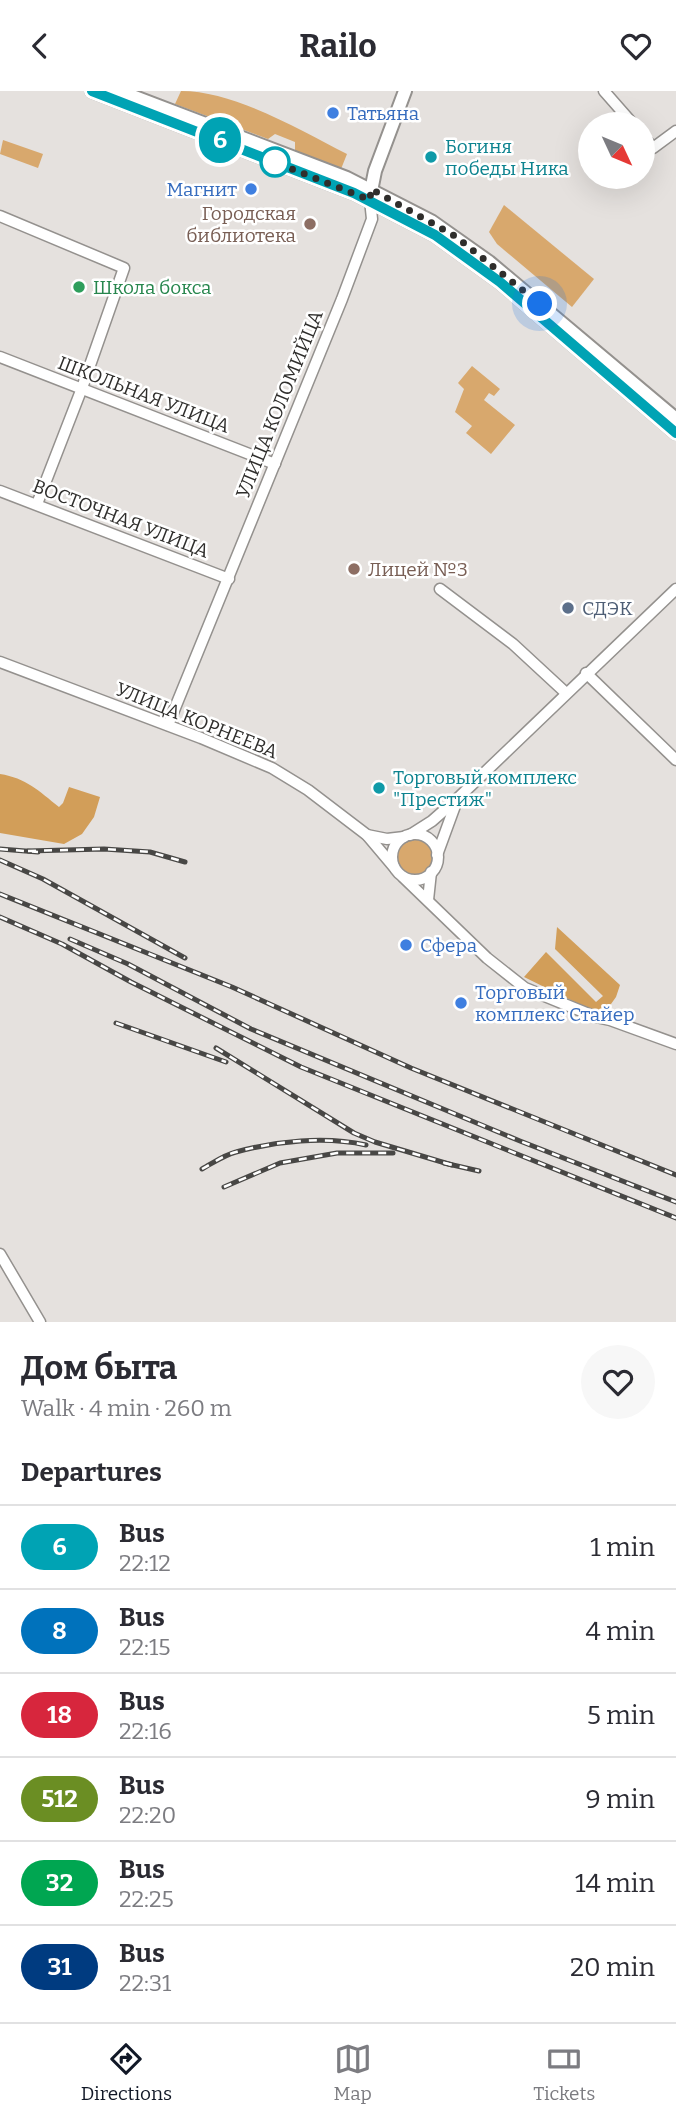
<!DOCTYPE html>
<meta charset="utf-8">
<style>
body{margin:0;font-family:Bitter,serif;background:#f7f7f7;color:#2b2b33;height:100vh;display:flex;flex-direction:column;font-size:26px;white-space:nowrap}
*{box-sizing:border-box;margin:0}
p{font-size:23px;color:#7c7c81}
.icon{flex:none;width:38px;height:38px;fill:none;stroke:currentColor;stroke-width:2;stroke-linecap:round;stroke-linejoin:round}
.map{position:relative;height:1231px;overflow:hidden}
.drawer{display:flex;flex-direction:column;background:#fff;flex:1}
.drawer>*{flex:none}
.badge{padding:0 14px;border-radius:23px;font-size:24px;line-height:46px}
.needle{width:46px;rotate:134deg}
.fabs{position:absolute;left:578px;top:21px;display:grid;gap:14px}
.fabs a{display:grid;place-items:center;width:77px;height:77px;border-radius:50%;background:#fff;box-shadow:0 7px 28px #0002;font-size:35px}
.you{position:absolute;width:35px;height:35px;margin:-18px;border:5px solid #fff;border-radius:50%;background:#1a73e8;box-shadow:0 0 0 10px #1a73e833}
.map>.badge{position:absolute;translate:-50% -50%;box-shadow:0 0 0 4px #fff}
h2{padding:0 21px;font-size:26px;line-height:63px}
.round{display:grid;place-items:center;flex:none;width:74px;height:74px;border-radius:37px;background:#f7f7f7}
.summary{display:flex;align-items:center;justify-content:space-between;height:119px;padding:0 21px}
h1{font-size:33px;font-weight:700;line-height:52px}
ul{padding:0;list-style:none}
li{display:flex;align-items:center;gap:21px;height:84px;padding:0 21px;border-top:2px solid #e1e1e2}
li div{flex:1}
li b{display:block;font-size:26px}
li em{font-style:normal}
li .badge{min-width:77px;font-weight:700;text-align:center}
header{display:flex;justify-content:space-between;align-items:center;height:91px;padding:0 21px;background:#fff;font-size:32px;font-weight:700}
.tab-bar{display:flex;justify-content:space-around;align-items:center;height:98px;border-top:2px solid #e1e1e2;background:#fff;font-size:19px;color:#7c7c81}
.tab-bar a{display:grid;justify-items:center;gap:4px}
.tab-bar .active{color:#111827}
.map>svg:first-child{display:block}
.green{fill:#d8a86d}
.forest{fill:#d29e59}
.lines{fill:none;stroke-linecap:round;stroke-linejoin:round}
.minor-casing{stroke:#94918e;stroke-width:13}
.major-casing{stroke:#94918e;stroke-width:16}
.minor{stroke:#fff;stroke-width:10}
.major{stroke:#fff;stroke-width:12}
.rail-casing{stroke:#484745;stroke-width:5}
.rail{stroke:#fff;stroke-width:2.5;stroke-dasharray:8;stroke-linecap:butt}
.line-casing{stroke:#fff;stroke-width:16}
.line{stroke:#00a3b4;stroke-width:10}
.walk{stroke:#2f2e2c;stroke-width:7;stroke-dasharray:0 12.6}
.shop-dot{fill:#3f7fe0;stroke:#fff;stroke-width:2.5}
.culture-dot{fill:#0f9aa8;stroke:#fff;stroke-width:2.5}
.stop-dot{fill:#fff;stroke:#00a3b4;stroke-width:3.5}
.education-dot{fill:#8d6e63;stroke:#fff;stroke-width:2.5}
.leisure-dot{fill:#2e9e5b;stroke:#fff;stroke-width:2.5}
.service-dot{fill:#5c6f8a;stroke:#fff;stroke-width:2.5}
.labels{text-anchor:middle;stroke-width:5;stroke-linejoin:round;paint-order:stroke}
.shop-label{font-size:19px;fill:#366cbe;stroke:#fff;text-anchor:start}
.culture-label{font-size:19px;fill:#0d838f;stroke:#fff;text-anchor:start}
.education-label{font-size:19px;fill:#785e54;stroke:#fff;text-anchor:end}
.leisure-label{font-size:19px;fill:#27864d;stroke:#fff;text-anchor:start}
.street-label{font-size:19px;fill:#2f2e2c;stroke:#fff}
.service-label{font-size:19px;fill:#4e5e75;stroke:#fff;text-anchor:start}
</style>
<header><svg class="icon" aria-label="back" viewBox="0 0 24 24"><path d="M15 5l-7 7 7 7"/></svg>Railo<svg class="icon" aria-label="heart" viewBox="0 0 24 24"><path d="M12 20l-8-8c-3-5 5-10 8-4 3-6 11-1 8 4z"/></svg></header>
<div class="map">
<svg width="676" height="1231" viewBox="0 0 676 1231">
<rect width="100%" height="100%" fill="#e5e1de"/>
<g class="green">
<path d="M 181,0 C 235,0 300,39 347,63 L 341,78 L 295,60 L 295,51 L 275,43 L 268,48 L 175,13 Z"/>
<path d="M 3,49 L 43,63 L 38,77 L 0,63 Z"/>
<path d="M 504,114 L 594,188 L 572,216 L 497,153 L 489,141 Z"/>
<path d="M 472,275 L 500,298 L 494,305 L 489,302 L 484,309 L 515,334 L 491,363 L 466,342 L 472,335 L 455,321 L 464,298 L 458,292 Z"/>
<circle cx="415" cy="766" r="18"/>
</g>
<g class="forest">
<path d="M 0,683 C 26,687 39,700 59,716 L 63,712 L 69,696 L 100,706 L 94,726 L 82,743 L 64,753 L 0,742 Z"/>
<path d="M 557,836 L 620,894 L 616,906 L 606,920 L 593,920 L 524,886 L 546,861 L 596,911 L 603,905 L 555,858 Z"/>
</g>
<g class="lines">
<defs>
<g id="minor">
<path d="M 604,0 L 633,33"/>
<path d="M 642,44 L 653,57 L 676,40"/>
<path d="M 0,125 L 124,177 L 82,297 L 37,413"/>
<path d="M 0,266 L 275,373"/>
<path d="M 0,400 L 229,488"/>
<path d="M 440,498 L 513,553 L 566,602"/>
<path d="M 0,571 L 201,647 L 272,677 L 308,699 L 367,744 L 394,776"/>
<path d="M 586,582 L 676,669"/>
<path d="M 168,634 L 342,208 L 372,128 L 370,109"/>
<circle cx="415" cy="766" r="23"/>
<path d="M 367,744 L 387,748 L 404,746"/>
<path d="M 410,744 L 432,730 L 457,708 L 676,498"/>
<path d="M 437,764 L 456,712"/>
<path d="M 403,786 L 487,867 L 525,897 L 596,926 L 610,929 L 676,953"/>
<path d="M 428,809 L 431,781"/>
<path d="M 0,1163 L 40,1231"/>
</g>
<g id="major">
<path d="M 92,0 L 354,102 L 435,144 L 500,191 L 676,342"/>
<path d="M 119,0 L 347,87 L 431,130 L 489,171 L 676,328"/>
<path d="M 370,105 L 375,80 L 405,0"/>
</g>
</defs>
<use href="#minor" class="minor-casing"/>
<use href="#major" class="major-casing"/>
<use href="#minor" class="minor"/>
<use href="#major" class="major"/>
<defs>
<g id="rail">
<path d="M 0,758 L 38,761"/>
<path d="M 28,760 L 104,758 L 150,761 L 185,771"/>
<path d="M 0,769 L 43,788 L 185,867"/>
<path d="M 0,803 L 232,896 L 411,977 L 676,1084"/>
<path d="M 0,826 L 62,853 L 131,891 L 301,976 L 676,1127"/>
<path d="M 70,848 L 128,873 L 251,938 L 520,1050 L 676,1111"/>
<path d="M 116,932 L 226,971"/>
<path d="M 216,957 L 354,1042 L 375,1051 L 452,1074"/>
<path d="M 444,1072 L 479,1080"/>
<path d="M 202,1078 C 213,1072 224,1064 236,1061 C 276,1050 325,1045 366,1054"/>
<path d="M 224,1096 L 280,1072 L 337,1062 L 393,1062"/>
</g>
</defs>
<use href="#rail" class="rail-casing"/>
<use href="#rail" class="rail"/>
</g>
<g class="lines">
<defs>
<path id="line" d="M 92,0 L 354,102 L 435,144 L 500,191 L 676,342"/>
</defs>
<use href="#line" class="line-casing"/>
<use href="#line" class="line"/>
<path class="walk" d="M 275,71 L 272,70 L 370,109 L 371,98 L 455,145 L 540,213"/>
</g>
<g class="shop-dot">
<circle cx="333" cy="22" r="7"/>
<circle cx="251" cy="98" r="7"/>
<circle cx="406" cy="854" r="7"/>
<circle cx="461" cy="912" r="7"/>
</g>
<g class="culture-dot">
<circle cx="431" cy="66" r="7"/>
<circle cx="379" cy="697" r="7"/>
</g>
<circle class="stop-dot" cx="275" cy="71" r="14"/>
<g class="education-dot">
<circle cx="310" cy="133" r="7"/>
<circle cx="354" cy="478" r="7"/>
</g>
<circle class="leisure-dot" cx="79" cy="196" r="7"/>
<circle class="service-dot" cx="568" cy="517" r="7"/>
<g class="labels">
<g class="shop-label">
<text x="347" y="29">Татьяна</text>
<text x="237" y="105" text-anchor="end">Магнит</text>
<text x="420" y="861">Сфера</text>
<text x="475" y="908">Торговый<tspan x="475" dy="22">комплекс Стайер</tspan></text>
</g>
<g class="culture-label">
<text x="445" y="62">Богиня<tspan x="445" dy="22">победы Ника</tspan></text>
<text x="393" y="693">Торговый комплекс<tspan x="393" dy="22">"Престиж"</tspan></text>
</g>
<g class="education-label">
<text x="296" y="129">Городская<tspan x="296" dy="22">библиотека</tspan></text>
<text x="368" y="485" text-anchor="start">Лицей №3</text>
</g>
<g class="leisure-label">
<text x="93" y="203">Школа бокса</text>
</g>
<g class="street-label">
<text transform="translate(144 303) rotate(21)" y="7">ШКОЛЬНАЯ УЛИЦА</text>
<text transform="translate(279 313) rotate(-68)" y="7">УЛИЦА КОЛОМИЙЦА</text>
<text transform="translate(121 427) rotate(21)" y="7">ВОСТОЧНАЯ УЛИЦА</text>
<text transform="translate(197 629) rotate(22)" y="7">УЛИЦА КОРНЕЕВА</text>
</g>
<g class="service-label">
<text x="582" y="524">СДЭК</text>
</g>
</g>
</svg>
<div class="fabs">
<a><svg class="needle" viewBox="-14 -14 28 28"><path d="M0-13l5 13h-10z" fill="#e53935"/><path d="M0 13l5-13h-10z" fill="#7c7c81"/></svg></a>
</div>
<div class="you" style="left:540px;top:213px"></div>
<b class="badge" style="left:220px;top:49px;background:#00a3b4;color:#fff">6</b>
</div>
<section class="drawer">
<div class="summary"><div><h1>Дом быта</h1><p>Walk · 4 min · 260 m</p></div><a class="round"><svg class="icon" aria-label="heart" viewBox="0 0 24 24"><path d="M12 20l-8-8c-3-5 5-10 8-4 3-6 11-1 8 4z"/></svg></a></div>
<h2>Departures</h2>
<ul>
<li><span class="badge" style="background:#00a3b4;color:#fff">6</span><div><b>Bus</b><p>22:12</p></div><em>1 min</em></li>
<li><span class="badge" style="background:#0072bc;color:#fff">8</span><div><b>Bus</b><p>22:15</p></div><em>4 min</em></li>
<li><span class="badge" style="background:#d7263d;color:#fff">18</span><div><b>Bus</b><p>22:16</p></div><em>5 min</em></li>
<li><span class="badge" style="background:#6b8e23;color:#fff">512</span><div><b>Bus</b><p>22:20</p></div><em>9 min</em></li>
<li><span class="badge" style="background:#00a651;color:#fff">32</span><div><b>Bus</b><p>22:25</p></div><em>14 min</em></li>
<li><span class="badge" style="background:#003b80;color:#fff">31</span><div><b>Bus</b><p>22:31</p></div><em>20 min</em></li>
</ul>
</section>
<nav class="tab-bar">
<a class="active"><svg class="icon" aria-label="directions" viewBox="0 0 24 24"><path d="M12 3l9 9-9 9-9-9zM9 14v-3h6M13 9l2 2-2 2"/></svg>Directions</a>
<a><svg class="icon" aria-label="map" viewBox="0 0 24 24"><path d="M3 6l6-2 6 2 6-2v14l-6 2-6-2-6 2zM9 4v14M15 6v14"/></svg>Map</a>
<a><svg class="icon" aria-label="tickets" viewBox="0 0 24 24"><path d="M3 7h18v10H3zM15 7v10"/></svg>Tickets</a>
</nav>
